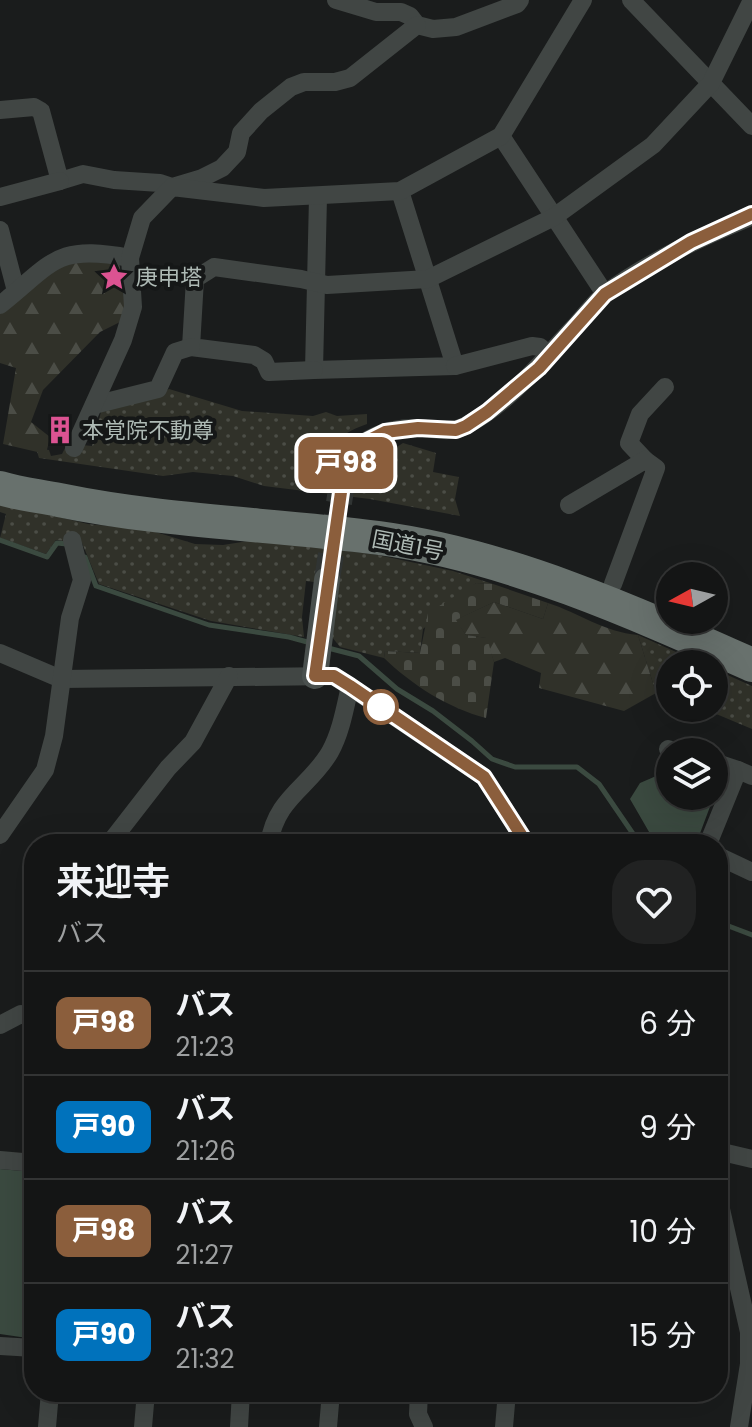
<!DOCTYPE html>
<html lang="ja">
<meta charset="utf-8">
<style>
body{margin:0;font-family:Poppins,"Noto Sans JP",sans-serif;background:#212222;color:#f1f3f6;height:100vh;display:flex;flex-direction:column;font-size:30px;white-space:nowrap}
*{box-sizing:border-box;margin:0}
p{font-size:26px;color:#9d9fa0}
.icon{flex:none;width:44px;height:44px;fill:none;stroke:currentColor;stroke-width:2;stroke-linecap:round;stroke-linejoin:round}
.map{position:relative;flex:1;overflow:hidden}
.details{position:absolute;left:24px;top:834px;width:704px;height:568px;display:flex;flex-direction:column;background:#141515;border-radius:32px;box-shadow:0 8px 32px #0002,0 0 0 2px #333434}
.details>*{flex:none}
.badge{padding:0 16px;border-radius:12px;font-size:28px;line-height:52px}
.needle{width:52px;rotate:262deg}
.tools{position:absolute;left:656px;top:562px;display:grid;gap:16px}
.tools a{display:grid;place-items:center;width:72px;height:72px;border-radius:50%;background:#141515;box-shadow:0 8px 32px #0002,0 0 0 2px #333434;font-size:40px}
.map>.badge{position:absolute;translate:-50% -50%;box-shadow:0 0 0 4px #fff}
.round{display:grid;place-items:center;flex:none;width:84px;height:84px;border-radius:32px;background:#212222}
.overview{display:flex;align-items:center;justify-content:space-between;height:136px;padding:0 32px}
h1{font-size:38px;font-weight:600;line-height:60px}
ul{padding:0;list-style:none}
li{display:flex;align-items:center;gap:24px;height:104px;padding:0 32px;border-top:2px solid #333434}
li div{flex:1}
li b{display:block;font-size:30px}
li em{font-style:normal}
li .badge{min-width:88px;font-weight:700;text-align:center}
.map>svg:first-child{display:block}
.grass{fill:url(#grass-dots)}
.forest{fill:url(#forest-firs)}
.cemetery{fill:url(#cemetery-stones)}
.water{fill:#3b4a40}
.lines{fill:none;stroke-linecap:round;stroke-linejoin:round}
.stream{stroke:#3b4a40;stroke-width:5}
.secondary-tunnel{stroke:#303433;stroke-width:26;stroke-dasharray:26 13;stroke-linecap:butt}
.street{stroke:#414644;stroke-width:18}
.secondary{stroke:#4a504e;stroke-width:26}
.highway{stroke:#68716d;stroke-width:34}
.line-casing{stroke:#fff;stroke-width:18}
.line{stroke:#8b5e3c;stroke-width:12}
.stop-dot{fill:#fff;stroke:#8b5e3c;stroke-width:4}
.labels{text-anchor:middle;stroke-width:8;stroke-linejoin:round;paint-order:stroke}
.poi-label{font-size:22px;fill:#aebab5;stroke:#151717;text-anchor:start}
.street-label{font-size:22px;fill:#aebab5;stroke:#151717}
</style>
<div class="map">
<svg width="752" height="1427" viewBox="0 0 752 1427">
<defs>
<pattern id="grass-dots" width="8" height="8" patternUnits="userSpaceOnUse" patternTransform="scale(2)"><rect width="8" height="8" fill="#303129"/><path d="M2 2h.1M6 6h.1" fill="none" stroke="#4b4d46" stroke-width="1.8" stroke-linecap="round"/></pattern>
<pattern id="forest-firs" width="22" height="20" patternUnits="userSpaceOnUse" patternTransform="scale(2)"><rect width="22" height="20" fill="#303129"/><path d="M5 1l3.5 6h-7zM16 11l3.5 6h-7z" fill="#4b4d46"/></pattern>
<pattern id="cemetery-stones" width="16" height="16" patternUnits="userSpaceOnUse" patternTransform="scale(2)"><rect width="16" height="16" fill="#303129"/><path d="M2 7V4a2 2 0 0 1 4 0v3zM10 15v-3a2 2 0 0 1 4 0v3z" fill="#4b4d46"/></pattern>
</defs>
<rect width="100%" height="100%" fill="#1a1c1c"/>
<g class="grass">
<path d="M 169,389 L 242,411 L 313,416 L 326,412 L 337,416 L 367,414 L 367,424 C 345,432 332,440 322,462 L 365,468 L 403,443 L 436,453 L 433,472 L 459,477 L 455,499 L 460,516 L 370,499 L 264,486 L 233,476 L 193,472 L 163,476 L 39,458 L 36,448 L 49,450 L 51,456 L 62,454 L 65,448 L 82,445 L 92,446 L 101,412 L 155,397 Z"/>
<path d="M 0,503 L 88,524 L 149,530 L 195,544 L 223,545 L 260,539 L 378,555 L 453,571 L 493,584 L 476,583 L 423,629 L 420,653 L 385,651 L 384,658 L 340,647 L 332,637 L 339,585 L 306,581 L 302,617 L 304,637 L 211,621 L 99,584 L 82,543 L 56,540 L 46,554 L 0,538 L 6,514 L 0,512 Z"/>
<path d="M 638,635 L 703,664 L 670,664 L 670,697 L 656,693 Z"/>
<path d="M 714,669 L 752,686 L 752,729 L 702,708 L 714,708 Z"/>
</g>
<g class="forest">
<path d="M 78,259 L 119,263 L 127,305 L 122,321 L 100,332 L 43,390 L 31,422 L 50,437 L 46,454 L 3,444 L 16,368 L 0,363 L 0,313 L 55,266 Z"/>
<path d="M 494,602 L 543,619 L 548,603 C 579,613 604,632 638,635 L 656,693 L 624,711 L 539,688 L 541,673 L 505,658 L 494,662 L 486,638 L 466,635 L 455,620 Z"/>
</g>
<path class="cemetery" d="M 476,583 L 493,584 L 548,603 L 543,619 L 494,602 L 456,620 L 466,635 L 487,638 L 494,662 L 486,718 C 448,708 412,685 384,658 L 385,651 L 420,653 L 428,613 Z"/>
<g class="water">
<path d="M 670,770 L 670,796 L 714,796 L 714,773 L 721,775 L 720,780 L 696,844 L 656,844 L 630,799 L 640,783 Z"/>
<path d="M 0,1169 L 34,1172 L 34,1339 L 0,1334 Z"/>
</g>
<g class="lines">
<g class="stream">
<path d="M 0,540 L 47,557 L 57,543 L 67,544"/>
<path d="M 85,557 L 96,586 L 209,625 L 289,637 L 311,643"/>
<path d="M 328,648 L 359,656 L 397,689 L 433,711 L 472,741 L 492,759 L 515,767 L 577,767 L 599,784 L 640,844"/>
<path d="M 718,922 L 752,935"/>
</g>
<path class="secondary-tunnel" d="M 327,580 L 345,464"/>
<g class="street">
<path d="M 336,0 L 376,12 L 401,12 L 410,16 L 417,25 L 433,29 L 456,27 L 517,4 L 520,0"/>
<path d="M 631,0 L 752,126"/>
<path d="M 0,110 L 34,107 L 41,111 L 60,181 L 83,174 L 114,180 L 160,183 L 172,187 L 202,178 L 222,168 L 237,152 L 241,133 L 261,111 L 291,87 L 304,82 L 335,82 L 350,78 L 417,25"/>
<path d="M 501,136 L 605,294"/>
<path d="M 0,197 L 60,181"/>
<path d="M 318,197 L 314,370 L 455,366 L 400,191"/>
<path d="M 0,230 L 16,291"/>
<path d="M 0,305 C 54,262 55,244 130,258"/>
<path d="M 455,366 L 532,346 L 540,347 L 549,355"/>
<path d="M 314,370 L 269,372 L 264,361 L 254,355 L 191,347 L 195,279 L 214,267 L 301,279 L 327,285 L 428,279 L 554,217 L 653,145 L 711,83 L 752,0"/>
<path d="M 94,405 L 158,389 L 175,352 L 191,347"/>
<path d="M 74,448 L 123,340 L 133,307 L 130,258 L 142,218 L 172,187 L 264,198 L 400,191 L 501,136 L 583,0"/>
<path d="M 645,460 L 629,443 L 640,414 L 665,387"/>
<path d="M 345,464 C 358,438 389,427 417,428 C 434,428 449,434 465,426 C 511,403 542,360 577,324 C 586,314 595,301 606,293 C 648,262 698,239 746,219 L 752,214"/>
<path d="M 569,505 L 645,460 L 656,468 L 613,584"/>
<path d="M 0,653 L 61,679 L 334,676 L 484,777 L 527,844"/>
<path d="M 668,749 L 675,752"/>
<path d="M 714,762 L 738,770"/>
<path d="M 0,835 L 45,770 L 54,736 L 70,618 L 82,580 L 72,540"/>
<path d="M 109,844 L 168,768 L 193,742 L 229,676"/>
<path d="M 269,844 C 276,797 309,788 330,752 C 341,732 345,708 350,686"/>
<path d="M 708,844 L 738,770 L 752,776"/>
<path d="M 718,856 L 752,872"/>
<path d="M 0,1025 L 21,1014 L 34,1019"/>
<path d="M 718,1151 L 752,1159"/>
<path d="M 0,1160 L 34,1163"/>
<path d="M 718,1196 L 749,1332 L 749,1364 L 739,1427"/>
<path d="M 0,1346 L 34,1348"/>
<path d="M 419,1392 L 418,1414 L 424,1427"/>
<path d="M 47,1427 L 50,1392"/>
<path d="M 143,1427 L 146,1392"/>
<path d="M 239,1427 L 241,1392"/>
<path d="M 328,1427 L 331,1392"/>
<path d="M 504,1427 L 507,1392"/>
</g>
<path class="secondary" d="M 315,676 L 327,580"/>
<path class="highway" d="M 0,488 C 19,494 40,496 59,500 C 165,522 273,524 379,538 C 507,555 636,613 752,665"/>
</g>
<g class="lines">
<defs>
<path id="line" d="M 527,844 L 484,777 L 350,686 L 334,676 L 315,676 L 345,464 L 350,455 L 365,442 L 385,432 L 418,428 L 456,430 L 466,426 L 487,412 L 539,368 L 605,294 L 691,242 L 752,214"/>
</defs>
<use href="#line" class="line-casing"/>
<use href="#line" class="line"/>
</g>
<defs>
<symbol id="sight-bare" viewBox="-9 -9 18 18"><path d="M0-6L1.8-2.2L6-1.7L2.9 1.2L3.7 5.4L0 3.3L-3.7 5.4L-2.9 1.2L-6-1.7L-1.8-2.2Z" fill="#dc5392" stroke="#151717" stroke-width="2.5" paint-order="stroke"/></symbol>
<symbol id="building-bare" viewBox="-9 -9 18 18"><path d="M-4-6H4V6H1V3H-1V6H-4ZM-2.5-4.3h1.7v1.8h-1.7ZM.8-4.3h1.7v1.8H.8ZM-2.5-1h1.7V.8h-1.7ZM.8-1h1.7V.8H.8Z" fill="#dc5392" stroke="#151717" stroke-width="2.5" paint-order="stroke"/></symbol>
</defs>
<g fill-rule="evenodd">
<use href="#sight-bare" x="94" y="257" width="40" height="40"/>
<use href="#building-bare" x="40" y="410" width="40" height="40"/>
</g>
<circle class="stop-dot" cx="381" cy="707" r="16"/>
<g class="labels">
<g class="poi-label">
<text x="136" y="285">庚申塔</text>
<text x="82" y="438">本覚院不動尊</text>
</g>
<g class="street-label">
<text transform="translate(408 545) rotate(11)" y="8">国道1号</text>
</g>
</g>
</svg>
<div class="tools">
<a><svg class="needle" viewBox="-14 -14 28 28"><path d="M0-13l5 13h-10z" fill="#e53935"/><path d="M0 13l5-13h-10z" fill="#9d9fa0"/></svg></a>
<a><svg class="icon" aria-label="locate" viewBox="0 0 24 24"><circle cx="12" cy="12" r="6"/><path d="M12 2v4M12 18v4M2 12h4M18 12h4"/></svg></a>
<a><svg class="icon" aria-label="layers" viewBox="0 0 24 24"><path d="M12 4l9 5-9 5-9-5zM3 14l9 5 9-5"/></svg></a>
</div>
<b class="badge" style="left:346px;top:463px;background:#8b5e3c;color:#fff">戸98</b>
<section class="details">
<div class="overview"><div><h1>来迎寺</h1><p>バス</p></div><a class="round"><svg class="icon" aria-label="heart" viewBox="0 0 24 24"><path d="M12 20l-8-8c-3-5 5-10 8-4 3-6 11-1 8 4z"/></svg></a></div>
<ul>
<li><span class="badge" style="background:#8b5e3c;color:#fff">戸98</span><div><b>バス</b><p>21:23</p></div><em>6 分</em></li>
<li><span class="badge" style="background:#0072bc;color:#fff">戸90</span><div><b>バス</b><p>21:26</p></div><em>9 分</em></li>
<li><span class="badge" style="background:#8b5e3c;color:#fff">戸98</span><div><b>バス</b><p>21:27</p></div><em>10 分</em></li>
<li><span class="badge" style="background:#0072bc;color:#fff">戸90</span><div><b>バス</b><p>21:32</p></div><em>15 分</em></li>
</ul>
</section>
</div>
